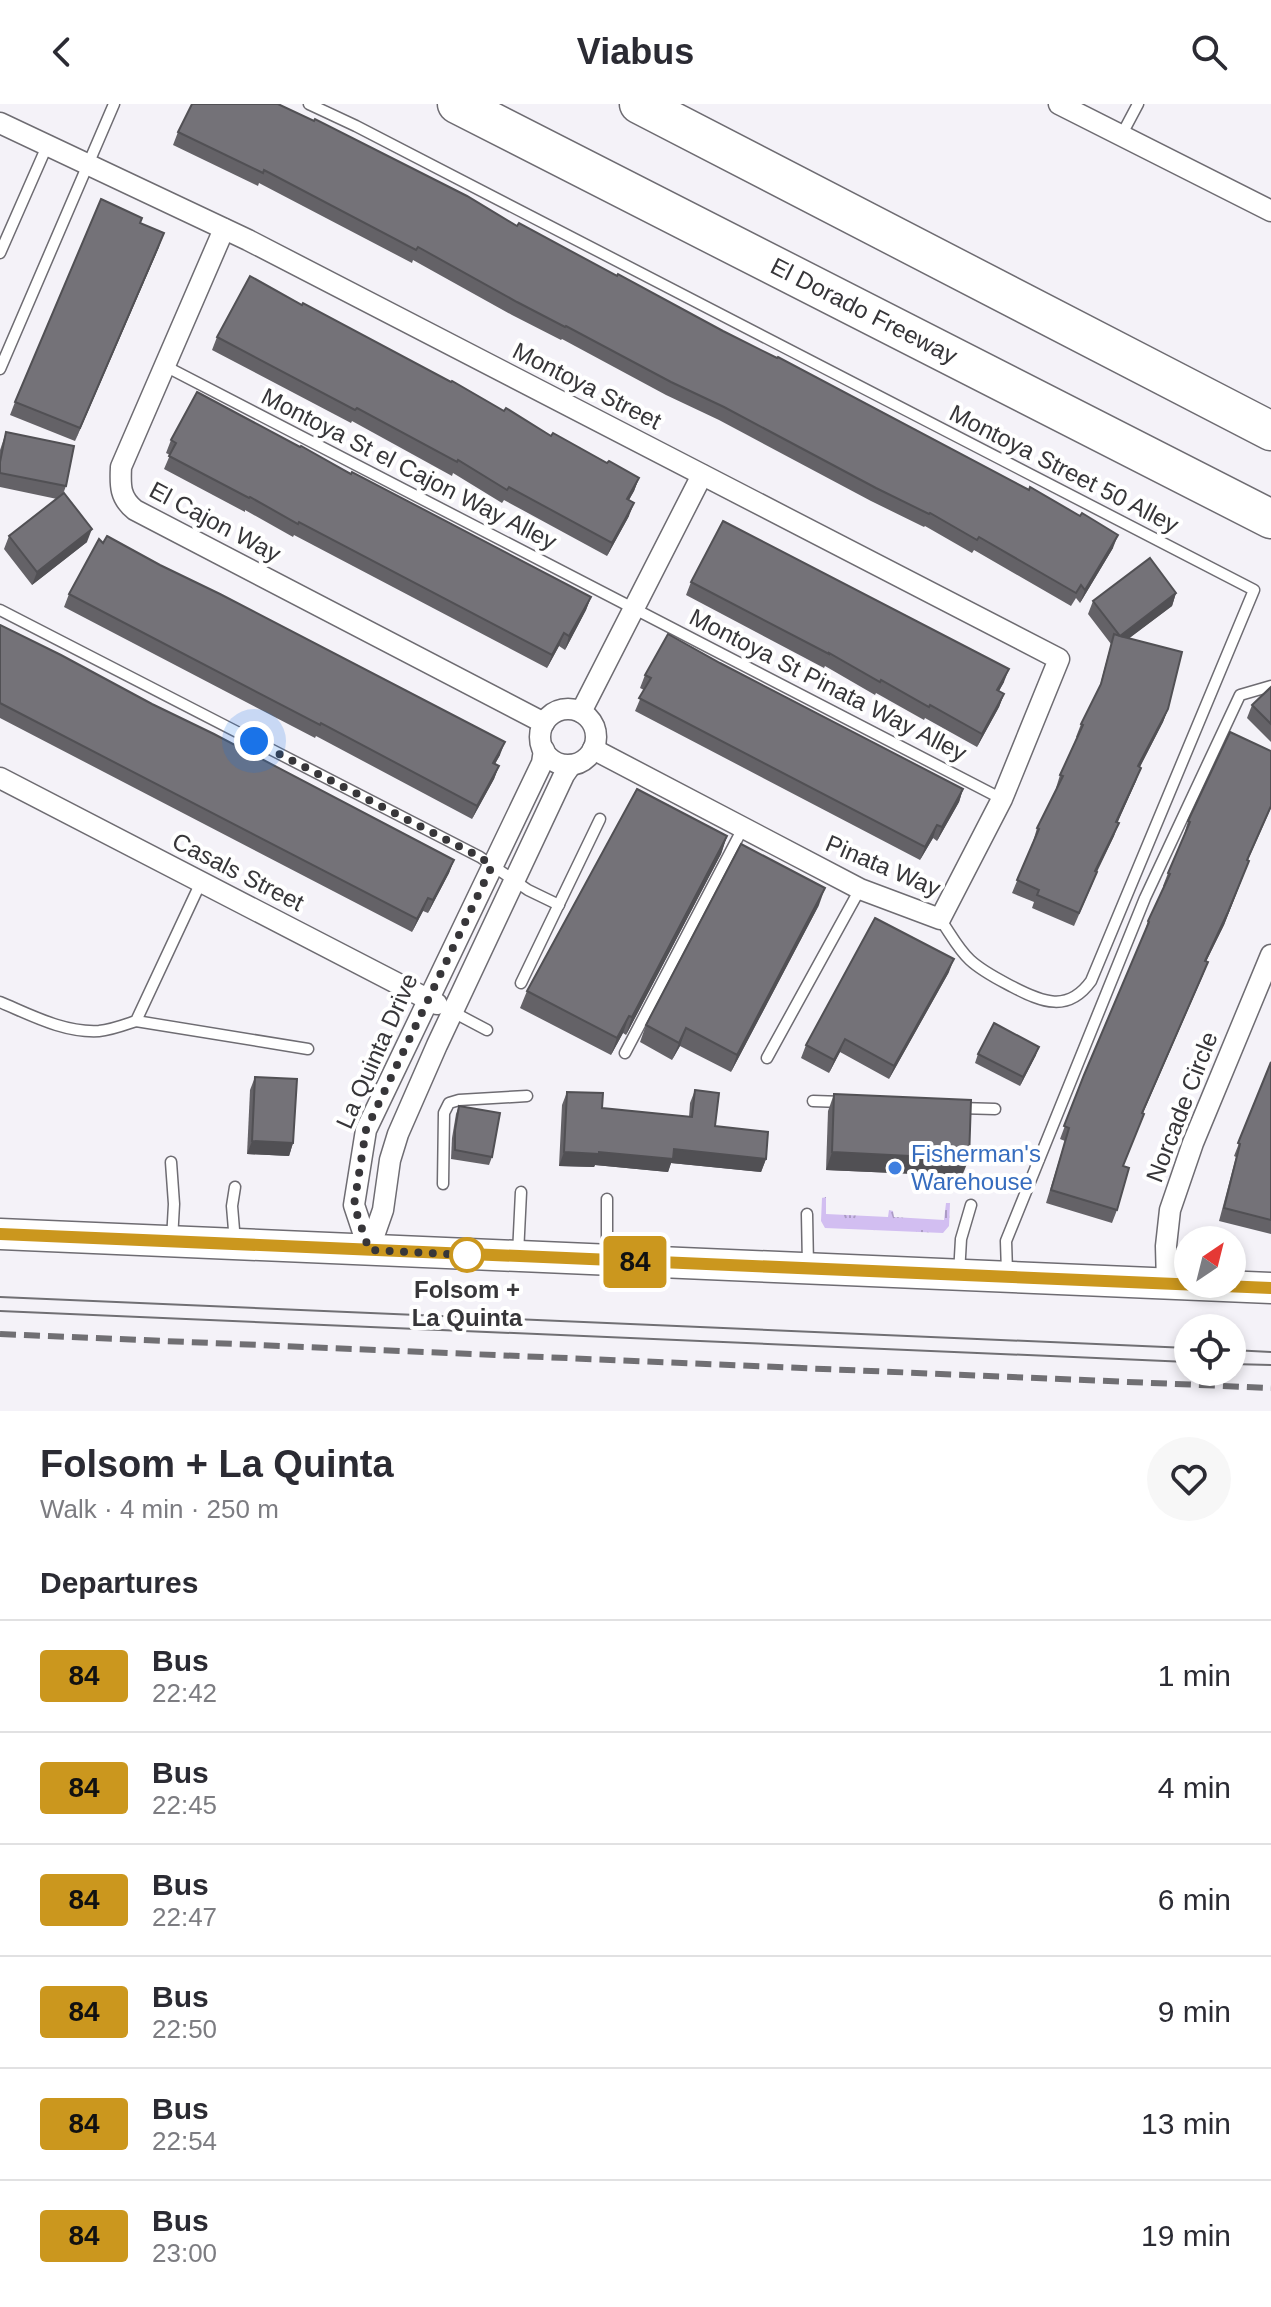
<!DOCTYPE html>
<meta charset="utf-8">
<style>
body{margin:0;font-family:Arial,sans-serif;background:#f7f7f7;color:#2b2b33;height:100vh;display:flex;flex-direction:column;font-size:30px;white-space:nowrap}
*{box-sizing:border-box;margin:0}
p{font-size:26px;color:#7c7c81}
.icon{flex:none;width:44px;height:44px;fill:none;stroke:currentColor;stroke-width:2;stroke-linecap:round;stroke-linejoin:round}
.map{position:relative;height:1307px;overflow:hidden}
.drawer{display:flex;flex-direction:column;background:#fff;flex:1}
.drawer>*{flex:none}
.badge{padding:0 16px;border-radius:6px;font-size:28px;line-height:52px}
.needle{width:52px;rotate:35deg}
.controls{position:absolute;left:1174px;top:1122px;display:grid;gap:16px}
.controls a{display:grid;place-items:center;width:72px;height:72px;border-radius:50%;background:#fff;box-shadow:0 4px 12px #0003;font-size:40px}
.you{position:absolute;width:40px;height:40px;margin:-20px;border:6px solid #fff;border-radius:50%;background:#1a73e8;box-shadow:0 0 0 12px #1a73e833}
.map>.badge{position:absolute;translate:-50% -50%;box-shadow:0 0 0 4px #fff}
h2{padding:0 40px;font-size:30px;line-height:72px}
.round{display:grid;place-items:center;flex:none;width:84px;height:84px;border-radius:42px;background:#f7f7f7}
.overview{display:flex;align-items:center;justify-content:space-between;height:136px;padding:0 40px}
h1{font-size:38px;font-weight:700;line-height:60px}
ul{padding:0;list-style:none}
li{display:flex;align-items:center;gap:24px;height:112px;padding:0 40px;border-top:2px solid #e1e1e2}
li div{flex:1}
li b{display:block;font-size:30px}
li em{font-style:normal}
li .badge{min-width:88px;font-weight:700;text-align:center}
header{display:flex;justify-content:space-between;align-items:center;height:104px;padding:0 40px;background:#fff;font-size:36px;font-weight:700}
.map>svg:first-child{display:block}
.grass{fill:url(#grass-tufts)}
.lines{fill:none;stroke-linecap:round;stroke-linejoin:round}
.service-casing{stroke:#6e6c72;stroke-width:13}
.minor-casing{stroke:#6e6c72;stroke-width:23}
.secondary-casing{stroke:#6e6c72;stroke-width:33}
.motorway-casing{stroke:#6e6c72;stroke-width:41}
.service{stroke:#fff;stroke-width:10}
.minor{stroke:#fff;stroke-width:20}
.secondary{stroke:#fff;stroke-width:30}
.motorway{stroke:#fff;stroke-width:38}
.tram{stroke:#706f73;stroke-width:2}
.rail{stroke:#706f73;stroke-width:6;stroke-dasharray:16 8;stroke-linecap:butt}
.wall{fill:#646267}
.shaded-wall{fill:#515054}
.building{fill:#747278;stroke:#515054;stroke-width:2}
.line-casing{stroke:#fff;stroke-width:18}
.line{stroke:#cb971e;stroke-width:12}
.walk{stroke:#373639;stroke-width:8;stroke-dasharray:0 14.4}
.shop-dot{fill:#3f7fe0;stroke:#fff;stroke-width:3}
.stop-dot{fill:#fff;stroke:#cb971e;stroke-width:4}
.labels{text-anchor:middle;stroke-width:8;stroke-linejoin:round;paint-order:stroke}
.street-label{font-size:24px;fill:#373639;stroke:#fff}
.shop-label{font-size:24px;fill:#366cbe;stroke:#fff;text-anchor:start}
.stop-label{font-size:24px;font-weight:bold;fill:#373639;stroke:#fff}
</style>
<header><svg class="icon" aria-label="back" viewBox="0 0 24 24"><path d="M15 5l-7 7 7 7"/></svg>Viabus<svg class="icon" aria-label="search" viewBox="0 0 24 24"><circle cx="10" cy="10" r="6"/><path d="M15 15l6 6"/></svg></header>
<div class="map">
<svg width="1271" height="1307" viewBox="0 0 1271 1307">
<defs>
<pattern id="grass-tufts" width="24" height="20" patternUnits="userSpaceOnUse" patternTransform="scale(2)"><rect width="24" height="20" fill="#d2bef1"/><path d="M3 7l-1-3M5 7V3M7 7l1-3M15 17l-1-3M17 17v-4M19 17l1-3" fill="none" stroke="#ab9bc4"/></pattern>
</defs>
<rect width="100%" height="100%" fill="#f4f2f8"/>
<path class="grass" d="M 826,1093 L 826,1110 L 888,1113 L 889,1106 L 893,1107 L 894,1113 L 944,1116 L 946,1099 L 950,1099 L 949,1122 L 943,1129 L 825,1124 L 821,1117 L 822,1094 Z"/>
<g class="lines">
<defs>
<g id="service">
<path d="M 309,0 L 356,22 L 1254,486 L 1091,877 C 1068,909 1042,898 1013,883 C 998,875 983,868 970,856 C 958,845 950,829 940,815"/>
<path d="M 1121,32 L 1138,0"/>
<path d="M 0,149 L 47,42"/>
<path d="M 165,262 L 1002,695"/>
<path d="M 0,265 L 114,0"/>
<path d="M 0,506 L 480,753 L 528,786 L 559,801"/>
<path d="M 521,879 L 600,715"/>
<path d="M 0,898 C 31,911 64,929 99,927 C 111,926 124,921 136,917 L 201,778"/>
<path d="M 453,908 L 487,926"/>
<path d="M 136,917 L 308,945"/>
<path d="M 625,949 L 743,724"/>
<path d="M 767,954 L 860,785"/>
<path d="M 813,997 L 843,998"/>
<path d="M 959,1004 L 995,1005"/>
<path d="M 171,1058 L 174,1100 L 172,1136"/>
<path d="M 443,1080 L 444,1009 L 449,999 L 459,996 L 527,992"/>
<path d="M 235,1083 L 232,1102 L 235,1138"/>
<path d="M 807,1110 L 808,1162"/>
<path d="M 518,1150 L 521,1088"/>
<path d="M 607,1153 L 607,1095"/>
<path d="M 1007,1168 L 1006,1137 L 1145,794 L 1240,591 L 1271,582"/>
<path d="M 959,1170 L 961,1135 L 971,1101"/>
</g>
<g id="minor">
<path d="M 1059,0 L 1271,107"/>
<path d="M 0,19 L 248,136 L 1059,555 L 1002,695 L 940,815 L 860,785 L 593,645"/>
<path d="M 224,125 L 121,363 C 120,382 120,394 135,406 L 544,619"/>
<circle cx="568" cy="633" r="28"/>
<path d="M 581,608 L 702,371"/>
<path d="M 0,674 L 437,900"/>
<path d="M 369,1146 L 354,1101 L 366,1026 L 542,659 L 544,646"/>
<path d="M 369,1146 L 383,1106 L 390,1056 L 398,1030 L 437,941 L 564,671 L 571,661"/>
<path d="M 1167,1180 L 1166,1142 L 1170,1106 L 1193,1039 L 1271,851"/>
</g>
<path id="secondary" d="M 0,1130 L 1271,1184"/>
<g id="motorway">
<path d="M 457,0 L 1271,415"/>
<path d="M 639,0 L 1271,327"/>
</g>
</defs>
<use href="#service" class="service-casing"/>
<use href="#minor" class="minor-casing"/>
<use href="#secondary" class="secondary-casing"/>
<use href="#motorway" class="motorway-casing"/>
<use href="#service" class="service"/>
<use href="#minor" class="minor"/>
<use href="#secondary" class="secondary"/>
<use href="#motorway" class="motorway"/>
<g class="tram">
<path d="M 0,1193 L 1188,1244"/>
<path d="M 0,1207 L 1188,1258"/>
<path d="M 1232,1246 L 1271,1248"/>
<path d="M 1232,1260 L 1271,1261"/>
</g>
<path class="rail" d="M 0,1230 L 1271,1284"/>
</g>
<g class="wall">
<path d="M 178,28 L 517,122 L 1113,444 L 1080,499 L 1076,494 L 1071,502 L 974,446 L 972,449 L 925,422 L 924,423 L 871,397 L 719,316 L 666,291 L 562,235 L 561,236 L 512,211 L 413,156 L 412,159 L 259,79 L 258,82 L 173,41 Z"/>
<path d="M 140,119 L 159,143 L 75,337 L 10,311 L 15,298 Z"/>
<path d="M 302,201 L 551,332 L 639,374 L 634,387 L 629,396 L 629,412 L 607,452 L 504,396 L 502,399 L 453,369 L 452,372 L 352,317 L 351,319 L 212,246 L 217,233 Z"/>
<path d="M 6,328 L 66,382 L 63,390 L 87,438 L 32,481 L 4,445 L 9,432 L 57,395 L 0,383 L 0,346 Z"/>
<path d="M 171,336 L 300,343 L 591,493 L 586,506 L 565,546 L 559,542 L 547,564 L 294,431 L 293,433 L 245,406 L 245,408 L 164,365 L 170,351 L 166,349 Z"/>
<path d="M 103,439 L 500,651 L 495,660 L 499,662 L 494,675 L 472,715 L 316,632 L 315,634 L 64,503 L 69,490 Z"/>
<path d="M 691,478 L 1004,578 L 999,587 L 1004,590 L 999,603 L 977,643 L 925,614 L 924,616 L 876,589 L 875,591 L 825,562 L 824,564 L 686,491 Z"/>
<path d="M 1176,489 L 1172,502 L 1129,534 L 1168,605 L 1163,618 L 1140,663 L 1136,677 L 1117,719 L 1114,732 L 1097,768 L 1092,781 L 1074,822 L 1032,804 L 1034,798 L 1012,789 L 1033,738 L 1037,724 L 1057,684 L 1056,684 L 1060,671 L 1077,633 L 1076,633 L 1081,620 L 1099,585 L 1111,540 L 1088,510 L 1093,497 Z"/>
<path d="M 0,521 L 454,756 L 449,769 L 428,809 L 423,807 L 412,828 L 0,614 Z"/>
<path d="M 720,559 L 963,685 L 959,698 L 937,737 L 933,734 L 920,756 L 635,607 L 644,586 L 640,584 L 645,571 Z"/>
<path d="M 1271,583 L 1271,638 L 1247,614 L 1252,601 Z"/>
<path d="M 1271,647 L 1271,704 L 1248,756 L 1244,770 L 1224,821 L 1206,857 L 1208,858 L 1203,871 L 1143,1009 L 1123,1063 L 1117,1106 L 1112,1119 L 1046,1099 L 1065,1037 L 1060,1035 L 1084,971 L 1144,830 L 1148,817 L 1164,782 L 1163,782 L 1168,769 L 1185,731 L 1184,731 L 1188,717 Z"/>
<path d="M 727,732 L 721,750 L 626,931 L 623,929 L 611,951 L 520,904 L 527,887 Z"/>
<path d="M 819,801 L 731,968 L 680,942 L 672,956 L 640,938 L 646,921 Z"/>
<path d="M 949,868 L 889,975 L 840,948 L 829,969 L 801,954 L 806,941 Z"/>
<path d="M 978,950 L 1036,951 L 1020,982 L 975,959 Z"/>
<path d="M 1271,958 L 1271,1130 L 1219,1117 L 1236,1053 L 1234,1052 Z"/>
<path d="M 255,973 L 293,1039 L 289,1052 L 247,1050 L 250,986 Z"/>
<path d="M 695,986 L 715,1022 L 766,1055 L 761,1068 L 671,1059 L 668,1068 L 595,1061 L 594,1063 L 559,1062 L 562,1001 L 567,988 L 602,1004 L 689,1013 L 690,999 Z"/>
<path d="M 834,990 L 962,1072 L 826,1066 L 828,1007 Z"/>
<path d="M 459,1002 L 492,1053 L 489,1061 L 451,1055 L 452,1034 L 456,1010 Z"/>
</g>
<g class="shaded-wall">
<path d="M 164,129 L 159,143 L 75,337 L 80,324 Z"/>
<path d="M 639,374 L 634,387 L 622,408 L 627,395 Z"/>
<path d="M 634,399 L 629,412 L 607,452 L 612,439 Z"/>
<path d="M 92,425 L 87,438 L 32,481 L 37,468 Z"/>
<path d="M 1118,431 L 1113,444 L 1080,499 L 1085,486 Z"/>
<path d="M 1176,489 L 1172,502 L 1115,545 L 1120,532 Z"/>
<path d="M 591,493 L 586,506 L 565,546 L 569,532 Z"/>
<path d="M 564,529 L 559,542 L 547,564 L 552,551 Z"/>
<path d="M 1009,565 L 1004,578 L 992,599 L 997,586 Z"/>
<path d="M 1004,590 L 999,603 L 977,643 L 982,630 Z"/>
<path d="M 1168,605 L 1163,618 L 1133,676 L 1138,662 Z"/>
<path d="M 505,638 L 500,651 L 488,672 L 493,659 Z"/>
<path d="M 499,662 L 494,675 L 472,715 L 477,702 Z"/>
<path d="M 1141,664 L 1136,677 L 1112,731 L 1116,718 Z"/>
<path d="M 963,685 L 959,698 L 937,737 L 942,723 Z"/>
<path d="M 1119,719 L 1114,732 L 1090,781 L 1095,767 Z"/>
<path d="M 937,721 L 933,734 L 920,756 L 925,743 Z"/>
<path d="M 727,732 L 721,750 L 626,931 L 632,913 Z"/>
<path d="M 454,756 L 449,769 L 428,809 L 433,796 Z"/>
<path d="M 1244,770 L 1224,821 L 1200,870 L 1205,857 Z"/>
<path d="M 825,784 L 819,801 L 731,968 L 737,951 Z"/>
<path d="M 428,794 L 423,807 L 412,828 L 417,815 Z"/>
<path d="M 954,855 L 949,868 L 889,975 L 894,962 Z"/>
<path d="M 1208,858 L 1203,871 L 1137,1022 L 1163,958 Z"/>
<path d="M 629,912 L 623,929 L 611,951 L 617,934 Z"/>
<path d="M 686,924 L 680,942 L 672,956 L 679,939 Z"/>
<path d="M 845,935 L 840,948 L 829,969 L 834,956 Z"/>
<path d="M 1039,943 L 1036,951 L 1020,982 L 1023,973 Z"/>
<path d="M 252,1037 L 293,1039 L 289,1052 L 247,1050 Z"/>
<path d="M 674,1045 L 766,1055 L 761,1068 L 671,1059 L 668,1068 L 595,1061 L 594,1063 L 559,1062 L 564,1048 Z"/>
<path d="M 832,1048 L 969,1055 L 962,1072 L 826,1066 Z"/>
</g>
<g class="building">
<path d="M 192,0 L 278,0 L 314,17 L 315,15 L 467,92 L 517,122 L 519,119 L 617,172 L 618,170 L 723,227 L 777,254 L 778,253 L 1029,386 L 1030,383 L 1080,412 L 1082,409 L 1118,431 L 1085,486 L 1081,481 L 1076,489 L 979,433 L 977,436 L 930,409 L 929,410 L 876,384 L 724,303 L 671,278 L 566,222 L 565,223 L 517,198 L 418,143 L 416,146 L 264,66 L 263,69 L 178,28 Z"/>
<path d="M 101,95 L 142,114 L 140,119 L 164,129 L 80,324 L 15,298 Z"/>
<path d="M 250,172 L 302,201 L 303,199 L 451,278 L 452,277 L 504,307 L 506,304 L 551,332 L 553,329 L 607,359 L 609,357 L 639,374 L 627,395 L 634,399 L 612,439 L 509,383 L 507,386 L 458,356 L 457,358 L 357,304 L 355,306 L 217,233 Z"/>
<path d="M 197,288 L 300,343 L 301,342 L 351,370 L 352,368 L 591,493 L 569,532 L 564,529 L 552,551 L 299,418 L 298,420 L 250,393 L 249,394 L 169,352 L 176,339 L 171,336 Z"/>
<path d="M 6,328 L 74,342 L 66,382 L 0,369 L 0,358 Z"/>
<path d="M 64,389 L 92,425 L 37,468 L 9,432 Z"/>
<path d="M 723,417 L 1009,565 L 997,586 L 1004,590 L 982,630 L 930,601 L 929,603 L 881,576 L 880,578 L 829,549 L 829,550 L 691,478 Z"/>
<path d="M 107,432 L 160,461 L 220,490 L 505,638 L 493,659 L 499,662 L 477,702 L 321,619 L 320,621 L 69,490 L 99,435 L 103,439 Z"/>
<path d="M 1150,454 L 1176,489 L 1120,532 L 1182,548 L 1168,605 L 1138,662 L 1141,664 L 1116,718 L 1119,719 L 1095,767 L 1097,768 L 1079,809 L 1037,791 L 1039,786 L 1017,776 L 1039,725 L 1037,724 L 1063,672 L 1060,671 L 1083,621 L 1081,620 L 1101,580 L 1114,530 L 1120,532 L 1093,497 Z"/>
<path d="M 0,521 L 61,551 L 152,600 L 214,630 L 454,756 L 433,796 L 428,794 L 417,815 L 0,599 Z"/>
<path d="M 668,530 L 720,559 L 963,685 L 942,723 L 937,721 L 925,743 L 639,594 L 651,574 L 645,571 Z"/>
<path d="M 1271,583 L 1271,620 L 1252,601 Z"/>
<path d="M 1230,628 L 1271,647 L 1271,702 L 1247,756 L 1249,757 L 1228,808 L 1205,857 L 1208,858 L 1142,1009 L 1144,1010 L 1123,1062 L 1129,1064 L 1117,1106 L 1051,1086 L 1069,1024 L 1064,1022 L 1084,971 L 1149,818 L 1148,817 L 1170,770 L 1168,769 L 1190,718 L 1188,717 Z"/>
<path d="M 637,685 L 727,732 L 632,913 L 629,912 L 617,934 L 527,887 Z"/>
<path d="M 741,740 L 825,784 L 737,951 L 686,924 L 679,939 L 646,921 Z"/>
<path d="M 875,814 L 954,855 L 894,962 L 845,935 L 834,956 L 806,941 Z"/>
<path d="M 994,919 L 1039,943 L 1023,973 L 978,950 Z"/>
<path d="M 1271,958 L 1271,1116 L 1224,1104 L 1240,1040 L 1238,1039 Z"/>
<path d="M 255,973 L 297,975 L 293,1039 L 252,1037 Z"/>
<path d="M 695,986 L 719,989 L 715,1022 L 768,1028 L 766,1055 L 674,1045 L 673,1055 L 599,1048 L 599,1050 L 564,1048 L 567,988 L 603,989 L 602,1004 L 692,1013 Z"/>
<path d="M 834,990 L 971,996 L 969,1055 L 832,1048 Z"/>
<path d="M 459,1002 L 500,1009 L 492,1053 L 455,1046 L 455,1026 Z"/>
</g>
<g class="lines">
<defs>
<path id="line" d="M 0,1130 L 1271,1184"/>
</defs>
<use href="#line" class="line-casing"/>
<use href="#line" class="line"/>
<path class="walk" d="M 254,637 L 480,753 L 492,762 L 366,1026 L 354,1101 L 369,1146 L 467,1151"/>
</g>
<circle class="shop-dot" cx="895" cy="1064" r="8"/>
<circle class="stop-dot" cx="467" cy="1151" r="16"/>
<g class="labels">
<g class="street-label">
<text transform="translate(864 207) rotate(27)" y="8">El Dorado Freeway</text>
<text transform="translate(587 282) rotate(27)" y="8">Montoya Street</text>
<text transform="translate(409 365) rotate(27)" y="8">Montoya St el Cajon Way Alley</text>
<text transform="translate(1064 365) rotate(27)" y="8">Montoya Street 50 Alley</text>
<text transform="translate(215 418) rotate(28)" y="8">El Cajon Way</text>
<text transform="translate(828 581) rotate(27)" y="8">Montoya St Pinata Way Alley</text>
<text transform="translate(883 762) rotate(23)" y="8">Pinata Way</text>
<text transform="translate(238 768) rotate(27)" y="8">Casals Street</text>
<text transform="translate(377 947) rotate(-66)" y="8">La Quinta Drive</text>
<text transform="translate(1182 1003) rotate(-69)" y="8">Norcade Circle</text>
</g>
<g class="shop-label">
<text x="911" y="1058">Fisherman's<tspan x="911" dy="28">Warehouse</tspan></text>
</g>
<g class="stop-label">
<text x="467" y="1194">Folsom +<tspan x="467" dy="28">La Quinta</tspan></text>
</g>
</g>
</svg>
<div class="controls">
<a><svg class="needle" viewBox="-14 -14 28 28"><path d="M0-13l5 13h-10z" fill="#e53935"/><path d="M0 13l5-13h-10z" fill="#7c7c81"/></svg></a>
<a><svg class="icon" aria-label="locate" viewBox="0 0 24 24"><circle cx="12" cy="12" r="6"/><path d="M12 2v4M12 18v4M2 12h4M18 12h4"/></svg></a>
</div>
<div class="you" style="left:254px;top:637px"></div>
<b class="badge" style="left:635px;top:1158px;background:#cb971e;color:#111">84</b>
</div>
<section class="drawer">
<div class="overview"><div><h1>Folsom + La Quinta</h1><p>Walk · 4 min · 250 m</p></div><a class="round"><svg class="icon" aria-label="heart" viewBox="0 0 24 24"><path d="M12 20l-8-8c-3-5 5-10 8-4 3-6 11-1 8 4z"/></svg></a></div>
<h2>Departures</h2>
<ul>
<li><span class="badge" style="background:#cb971e;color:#111">84</span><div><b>Bus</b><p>22:42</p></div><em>1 min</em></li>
<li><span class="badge" style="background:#cb971e;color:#111">84</span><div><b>Bus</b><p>22:45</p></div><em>4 min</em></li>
<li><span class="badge" style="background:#cb971e;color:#111">84</span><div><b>Bus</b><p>22:47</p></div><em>6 min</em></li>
<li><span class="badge" style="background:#cb971e;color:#111">84</span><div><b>Bus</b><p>22:50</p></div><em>9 min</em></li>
<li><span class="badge" style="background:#cb971e;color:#111">84</span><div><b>Bus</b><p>22:54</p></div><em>13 min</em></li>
<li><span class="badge" style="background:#cb971e;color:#111">84</span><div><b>Bus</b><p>23:00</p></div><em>19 min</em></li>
</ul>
</section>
